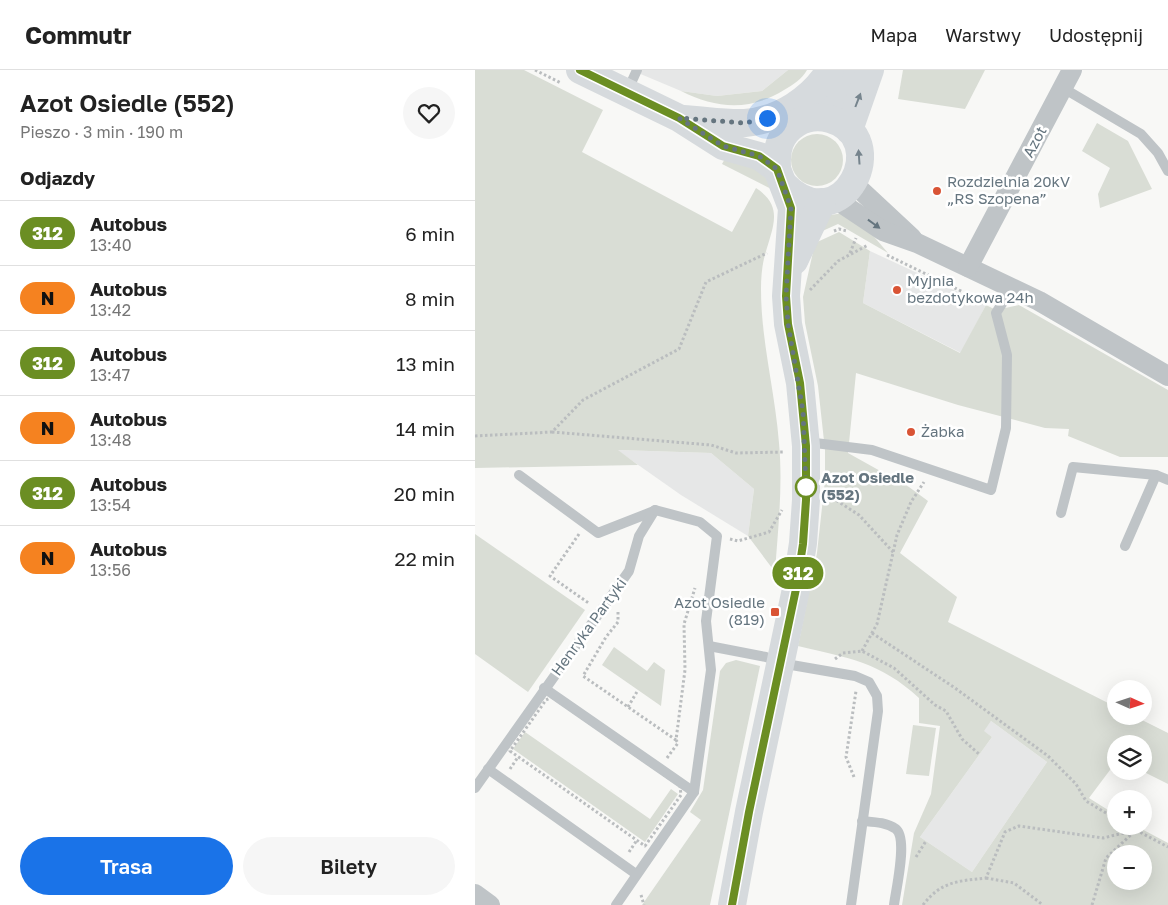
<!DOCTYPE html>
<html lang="pl">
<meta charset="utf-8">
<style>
body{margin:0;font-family:"Golos Text",sans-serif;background:#f6f6f6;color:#222;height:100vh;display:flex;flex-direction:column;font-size:19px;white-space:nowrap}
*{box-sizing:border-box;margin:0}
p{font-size:16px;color:#767676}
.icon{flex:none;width:28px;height:28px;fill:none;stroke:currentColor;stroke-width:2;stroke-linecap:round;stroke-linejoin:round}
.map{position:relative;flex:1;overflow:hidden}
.panel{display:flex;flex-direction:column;background:#fff;width:475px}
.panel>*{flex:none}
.badge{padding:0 10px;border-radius:16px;font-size:18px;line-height:32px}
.needle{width:32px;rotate:93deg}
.fabs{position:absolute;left:632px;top:610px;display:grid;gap:10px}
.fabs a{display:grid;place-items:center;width:45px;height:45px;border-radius:50%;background:#fff;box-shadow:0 5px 20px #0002;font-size:25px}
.you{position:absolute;width:25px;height:25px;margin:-12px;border:4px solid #fff;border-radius:50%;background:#1a73e8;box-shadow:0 0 0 8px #1a73e833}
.map>.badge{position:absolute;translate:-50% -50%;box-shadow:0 0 0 2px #fff}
h2{padding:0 20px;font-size:19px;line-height:45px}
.round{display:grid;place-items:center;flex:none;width:52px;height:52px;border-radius:26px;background:#f6f6f6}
.summary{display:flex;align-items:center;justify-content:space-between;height:85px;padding:0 20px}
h1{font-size:24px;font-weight:600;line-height:38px}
.button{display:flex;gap:10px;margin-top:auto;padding:10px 20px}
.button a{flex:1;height:58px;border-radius:30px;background:#1a73e8;color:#fff;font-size:20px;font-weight:600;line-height:58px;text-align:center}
.button a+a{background:#f6f6f6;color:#222}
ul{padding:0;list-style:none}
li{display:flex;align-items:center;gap:15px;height:65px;padding:0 20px;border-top:1px solid #e0e0e0}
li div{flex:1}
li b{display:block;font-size:19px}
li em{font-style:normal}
li .badge{min-width:55px;font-weight:700;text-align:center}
header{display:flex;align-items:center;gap:30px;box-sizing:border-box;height:70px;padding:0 25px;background:#fff;border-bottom:1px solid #e0e0e0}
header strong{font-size:24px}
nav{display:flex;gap:28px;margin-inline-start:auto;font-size:18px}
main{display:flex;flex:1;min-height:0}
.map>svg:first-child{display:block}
.built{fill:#e6e7e7}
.green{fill:#d9ddd5;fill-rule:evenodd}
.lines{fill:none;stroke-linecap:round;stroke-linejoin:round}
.path{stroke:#babdbf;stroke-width:3;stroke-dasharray:2.5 2.5;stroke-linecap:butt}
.lane{stroke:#bfc4c7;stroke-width:10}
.street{stroke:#bfc4c7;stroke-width:20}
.secondary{stroke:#d6dadd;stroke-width:28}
.oneway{fill:#76848d}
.oneway2{fill:#65757f}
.line-casing{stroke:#fff;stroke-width:11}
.line{stroke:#6b8e23;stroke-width:8}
.walk{stroke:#65757f;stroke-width:5;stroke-dasharray:0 9}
.poi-dot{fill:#d95435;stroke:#fff;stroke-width:2}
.stop-dot{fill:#fff;stroke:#6b8e23;stroke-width:2.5}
.labels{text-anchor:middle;stroke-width:5;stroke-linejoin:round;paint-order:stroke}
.street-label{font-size:15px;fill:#65757f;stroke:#fff}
.poi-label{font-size:15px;fill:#65757f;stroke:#fff;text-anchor:start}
.stop-label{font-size:15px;font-weight:bold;fill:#65757f;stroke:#fff;text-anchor:start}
</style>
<header>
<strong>Commutr</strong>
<nav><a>Mapa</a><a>Warstwy</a><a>Udostępnij</a></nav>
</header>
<main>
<section class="panel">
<div class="summary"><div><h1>Azot Osiedle (552)</h1><p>Pieszo · 3 min · 190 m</p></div><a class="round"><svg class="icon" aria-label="heart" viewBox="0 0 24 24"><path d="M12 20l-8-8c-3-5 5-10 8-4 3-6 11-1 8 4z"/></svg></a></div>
<h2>Odjazdy</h2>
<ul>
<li><span class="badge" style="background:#6b8e23;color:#fff">312</span><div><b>Autobus</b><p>13:40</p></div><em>6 min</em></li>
<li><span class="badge" style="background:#f58220;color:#111">N</span><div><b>Autobus</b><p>13:42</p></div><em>8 min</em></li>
<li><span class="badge" style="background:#6b8e23;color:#fff">312</span><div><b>Autobus</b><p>13:47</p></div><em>13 min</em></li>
<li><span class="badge" style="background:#f58220;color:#111">N</span><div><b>Autobus</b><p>13:48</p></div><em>14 min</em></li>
<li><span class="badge" style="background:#6b8e23;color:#fff">312</span><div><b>Autobus</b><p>13:54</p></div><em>20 min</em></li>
<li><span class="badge" style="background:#f58220;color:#111">N</span><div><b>Autobus</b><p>13:56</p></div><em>22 min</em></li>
</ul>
<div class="button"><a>Trasa</a><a>Bilety</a></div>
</section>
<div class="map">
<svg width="693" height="835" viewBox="0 0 693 835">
<rect width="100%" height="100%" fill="#f8f8f6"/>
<g class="built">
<path d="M 156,0 L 313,0 L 287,21 L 242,26 L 206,21 Z"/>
<path d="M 395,181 L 511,235 L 486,283 L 388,233 Z"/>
<path d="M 142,380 L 236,383 L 279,419 L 273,466 L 206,425 Z"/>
<path d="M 516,651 L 572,692 L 497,802 L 445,767 L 517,667 L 508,661 Z"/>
</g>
<g class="green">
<path d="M 0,0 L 49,0 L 128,40 L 107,82 L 257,162 L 281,118 C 310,137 297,158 290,185 C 287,195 286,208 286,219 C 286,271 300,321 304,373 C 308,416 303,459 300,502 L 273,466 L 279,419 L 236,383 L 143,380 L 163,395 L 0,398 Z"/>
<path d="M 313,0 L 332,0 C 327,9 318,15 309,20 C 276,41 241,39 206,21 L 242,26 L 287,21 Z"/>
<path d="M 428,0 L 510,0 L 490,39 L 423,29 Z"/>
<path d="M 622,53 L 653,71 L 677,119 L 625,138 L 623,124 L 635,98 L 607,81 Z"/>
<circle cx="342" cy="90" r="26"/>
<path d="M 252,85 L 274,88 L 304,123 L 247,94 Z"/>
<path d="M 368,143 L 389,155 L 413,183 L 363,154 L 343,163 L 356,145 Z"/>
<path d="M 364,162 L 395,181 L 388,233 L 485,283 L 511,235 L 521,240 L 544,235 L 693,320 L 693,387 L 645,387 L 593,366 L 594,359 L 570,358 L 483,335 L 381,303 L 373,383 L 434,417 L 453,431 L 425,483 L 482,527 L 473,552 L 641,637 L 641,646 L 659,646 L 693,663 L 693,714 L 667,701 L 669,674 L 641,674 L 641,692 L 614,728 L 641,745 L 641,756 L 661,756 L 693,773 L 693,835 L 427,835 L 439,763 L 456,724 L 465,656 L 444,653 L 444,628 C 405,592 374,588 323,576 L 342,483 L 350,410 L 350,380 L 343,316 L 330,253 L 328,227 L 340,173 ZM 516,651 L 572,692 L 497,802 L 445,767 L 517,667 L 509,661 ZM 641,784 L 669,784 L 669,811 L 641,811 Z"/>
<path d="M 0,464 L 110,540 L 53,622 L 0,584 Z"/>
<path d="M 139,577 L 172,601 L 179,592 L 190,600 L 186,636 L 127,595 Z"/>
<path d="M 261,590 L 285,596 L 235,835 L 167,835 L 226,750 L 215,742 L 228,720 L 245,601 L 251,593 Z"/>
<path d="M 438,655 L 461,658 L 454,706 L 431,704 Z"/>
<path d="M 50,662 L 175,749 L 196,719 L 203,724 L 170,772 L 38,679 Z"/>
</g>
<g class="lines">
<g class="path">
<path d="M 60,0 L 86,13"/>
<path d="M 359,161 L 364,159 L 372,161"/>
<path d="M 375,183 L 381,168"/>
<path d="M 412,185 L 488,222"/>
<path d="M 335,220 L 363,191 L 393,175"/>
<path d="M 77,362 L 236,375 L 261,383 L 310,382"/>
<path d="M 0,366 L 77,362 L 108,330 L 204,279 L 231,212 L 292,183"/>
<path d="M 353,425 L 384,445 L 419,483"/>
<path d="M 104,464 L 75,506 L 115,534"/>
<path d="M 255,469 L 263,471 L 294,462 L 307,440"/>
<path d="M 143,542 L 143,552 L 131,567 L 108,606 L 201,670"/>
<path d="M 397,563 L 480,618 L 573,686 L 601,714 L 611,731 L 641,749"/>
<path d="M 387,581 L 402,554 L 422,465 L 436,432 L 449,412"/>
<path d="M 360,589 L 368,583 L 387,581 L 419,598 L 460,635 L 471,641 L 487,669 L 504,684"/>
<path d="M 77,627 L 205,716 L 206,725 L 170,776 L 35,681 L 71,630 Z"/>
<path d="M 153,637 L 163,620"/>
<path d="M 192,688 L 203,673 L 201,670 L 210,600 L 209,554 L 220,518"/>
<path d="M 35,699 L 43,687"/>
<path d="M 379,707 L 371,687 L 381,621"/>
<path d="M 654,756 L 660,760"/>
<path d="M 154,782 L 162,770"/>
<path d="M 441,787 L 451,771"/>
<path d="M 511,808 L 539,813 L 568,835"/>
<path d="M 166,825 L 169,835"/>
<path d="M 448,835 C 466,811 484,811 511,808 L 530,762 L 544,756 L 628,768 L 661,760"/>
<path d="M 617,835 L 631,788 L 661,760 L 693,777"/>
</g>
<g class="lane">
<path d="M 588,18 L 666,64 L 683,83 L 693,101"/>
<path d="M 152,22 L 162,0"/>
<path d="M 332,372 L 397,380 L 516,420 L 531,358 L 532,285 L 521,243 L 537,218"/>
<path d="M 44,405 L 123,463 L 179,441"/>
<path d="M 586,443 L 598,397 L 681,405 L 693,410"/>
<path d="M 650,476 L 681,405"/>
<path d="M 234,576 L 291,587 L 305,593 L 380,606 L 394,612 L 402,626 L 403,641 L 376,835"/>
<path d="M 69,618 L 219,722"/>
<path d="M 13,699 L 161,804"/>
<path d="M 0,718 L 154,501 L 164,466 L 180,440"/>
<path d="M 387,751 C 398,752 411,752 421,759 C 433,769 421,819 419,835"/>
<path d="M 141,835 L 219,722 L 236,600 L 231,551 L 242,466 L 225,452 L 180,440"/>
</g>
<g class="street">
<path d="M 379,114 L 437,168"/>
<path d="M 360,129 L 408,161 L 442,173 L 564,231 L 693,306"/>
<path d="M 493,197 L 597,0"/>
<path d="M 0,824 L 15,835"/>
</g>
<g class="secondary">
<path d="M 105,0 L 204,48 L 248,76 L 284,86 L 302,99 L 317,138 L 311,226 L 313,254 L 325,313 L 331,376 L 331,430 L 328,473 L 321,519 L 274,742 L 257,835"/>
<path d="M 347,47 L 365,23 L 373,0"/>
<path d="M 208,49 C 228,50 250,54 270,53 C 305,50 337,29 355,0"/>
<path d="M 374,60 L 395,0"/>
<path d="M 302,99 C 301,80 304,64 322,53 C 332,47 344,46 355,49 C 420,67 368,174 309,115"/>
<path d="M 319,191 L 347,132"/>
</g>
</g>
<defs><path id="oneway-solid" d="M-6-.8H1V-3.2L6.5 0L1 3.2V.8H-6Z" transform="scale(1.25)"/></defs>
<g class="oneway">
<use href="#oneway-solid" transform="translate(383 30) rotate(-69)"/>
<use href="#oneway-solid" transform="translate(384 87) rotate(-94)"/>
</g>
<use class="oneway2" href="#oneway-solid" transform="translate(399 154) rotate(36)"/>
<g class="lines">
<defs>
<path id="line" d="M 105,0 L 204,48 L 248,76 L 284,86 L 302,99 L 316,138 L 311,226 L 313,254 L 325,313 L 331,376 L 331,430 L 328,474 L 321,519 L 274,742 L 257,835"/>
</defs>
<use href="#line" class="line-casing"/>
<use href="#line" class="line"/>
<path class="walk" d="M 292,48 L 270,53 L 204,48 L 248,76 L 284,86 L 302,99 L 316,138 L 311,226 L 313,254 L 328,341 L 331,419 L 331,417"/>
</g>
<g class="poi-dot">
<circle cx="462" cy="121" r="5"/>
<circle cx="422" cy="220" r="5"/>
<circle cx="436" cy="362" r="5"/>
<rect x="295" y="537" width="10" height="10" rx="2.5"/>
</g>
<circle class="stop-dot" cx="331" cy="417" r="10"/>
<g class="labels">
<g class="street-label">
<text transform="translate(560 72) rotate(-62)" y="5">Azot</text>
<text transform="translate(114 557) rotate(-54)" y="5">Henryka Partyki</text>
</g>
<g class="poi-label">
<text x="472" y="117">Rozdzielnia 20kV<tspan x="472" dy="17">„RS Szopena”</tspan></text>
<text x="432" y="216">Myjnia<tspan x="432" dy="17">bezdotykowa 24h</tspan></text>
<text x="446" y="367">Żabka</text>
<text x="290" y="538" text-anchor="end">Azot Osiedle<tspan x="290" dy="17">(819)</tspan></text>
</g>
<g class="stop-label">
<text x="346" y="413">Azot Osiedle<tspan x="346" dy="17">(552)</tspan></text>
</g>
</g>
</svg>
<div class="fabs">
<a><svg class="needle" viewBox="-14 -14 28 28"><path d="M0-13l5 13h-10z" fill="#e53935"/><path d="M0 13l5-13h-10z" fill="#767676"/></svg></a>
<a><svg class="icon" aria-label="layers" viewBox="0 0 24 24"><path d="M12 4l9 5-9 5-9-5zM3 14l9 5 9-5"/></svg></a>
<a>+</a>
<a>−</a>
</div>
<div class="you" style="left:292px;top:48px"></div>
<b class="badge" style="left:323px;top:503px;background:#6b8e23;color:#fff">312</b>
</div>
</main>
